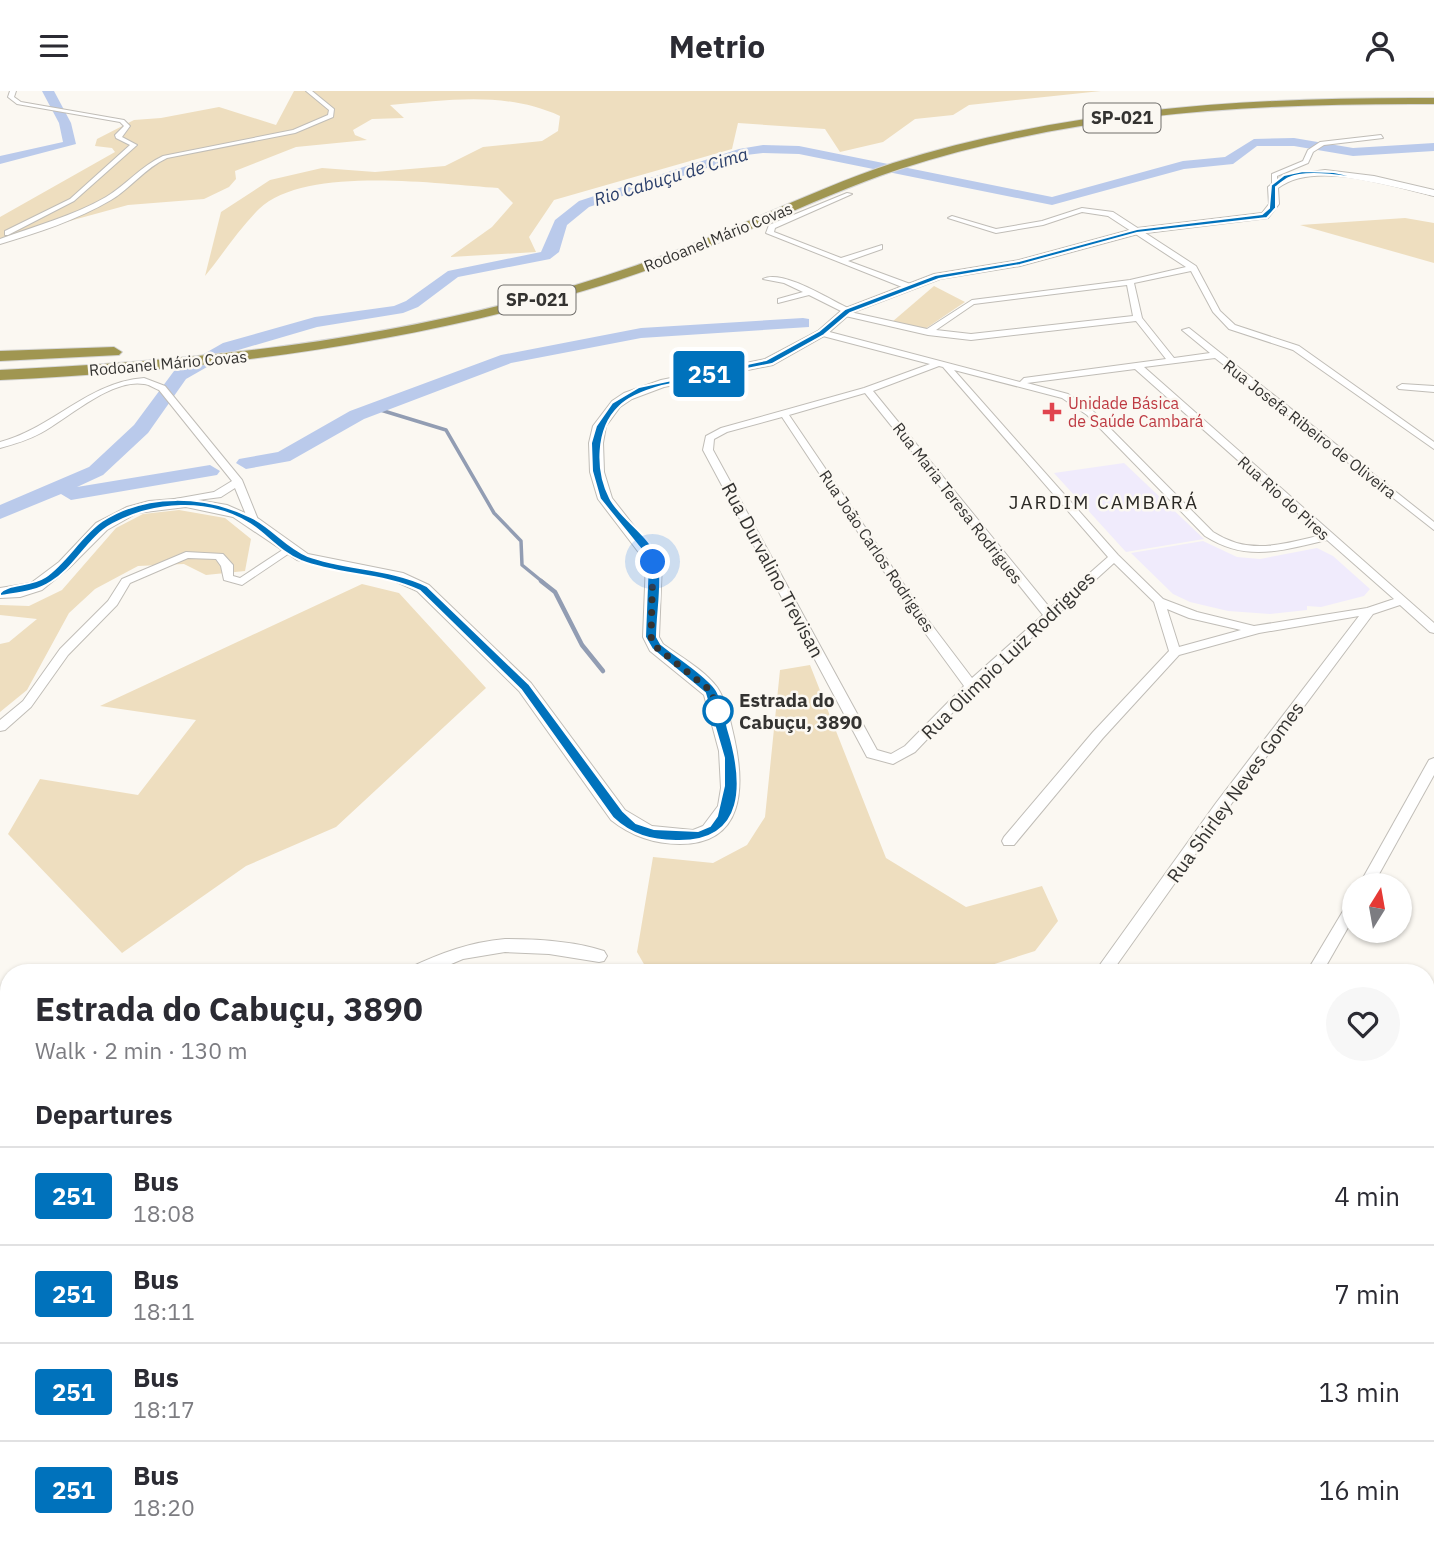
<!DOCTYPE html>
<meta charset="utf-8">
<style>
body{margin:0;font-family:"IBM Plex Sans",sans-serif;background:#f7f7f7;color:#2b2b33;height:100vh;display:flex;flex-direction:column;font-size:26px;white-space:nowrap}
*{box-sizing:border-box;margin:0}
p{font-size:23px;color:#7c7c81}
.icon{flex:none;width:38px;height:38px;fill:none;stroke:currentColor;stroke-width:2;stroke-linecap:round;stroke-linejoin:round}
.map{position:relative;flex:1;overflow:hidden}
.sheet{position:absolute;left:0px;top:873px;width:1435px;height:590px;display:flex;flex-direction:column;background:#fff;border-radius:28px 28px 0 0;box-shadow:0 2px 5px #0004}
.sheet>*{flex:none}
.badge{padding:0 14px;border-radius:5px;font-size:24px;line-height:46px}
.needle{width:46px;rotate:11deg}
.tools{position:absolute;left:1342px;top:782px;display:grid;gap:14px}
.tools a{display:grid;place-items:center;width:70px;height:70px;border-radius:50%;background:#fff;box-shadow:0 2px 5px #0004;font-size:35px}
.you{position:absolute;width:35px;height:35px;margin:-18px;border:5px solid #fff;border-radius:50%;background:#1a73e8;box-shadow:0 0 0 10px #1a73e833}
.map>.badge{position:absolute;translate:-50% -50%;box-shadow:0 0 0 4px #fff}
h2{padding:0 35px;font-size:26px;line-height:63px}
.round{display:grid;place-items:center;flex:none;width:74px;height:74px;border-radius:37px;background:#f7f7f7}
.headline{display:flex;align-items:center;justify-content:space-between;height:119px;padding:0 35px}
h1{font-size:33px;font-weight:700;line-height:52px}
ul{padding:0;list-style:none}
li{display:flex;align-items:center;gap:21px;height:98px;padding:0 35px;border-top:2px solid #e1e1e2}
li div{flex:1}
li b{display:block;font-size:26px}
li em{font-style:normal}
li .badge{min-width:77px;font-weight:700;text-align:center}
header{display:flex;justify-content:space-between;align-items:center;height:91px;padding:0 35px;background:#fff;font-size:32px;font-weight:700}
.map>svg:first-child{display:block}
.education{fill:#f0ebfc}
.green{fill:#eedebf}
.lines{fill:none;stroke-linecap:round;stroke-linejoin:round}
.stream-far1{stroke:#929db3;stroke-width:3.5}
.stream{stroke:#929db3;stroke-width:4.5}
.river{fill:#bacaeb;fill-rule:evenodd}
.minor-casing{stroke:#c0bdb7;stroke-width:2}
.secondary-casing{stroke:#c0bdb7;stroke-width:2}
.motorway-casing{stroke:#d6d6d6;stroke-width:2}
.minor{fill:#fff;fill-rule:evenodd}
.secondary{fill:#fff;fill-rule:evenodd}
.motorway{fill:#a09651;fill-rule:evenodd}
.line{fill:#0072bc;stroke:#fff;stroke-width:2}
.walk{stroke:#343331;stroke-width:7;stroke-dasharray:0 12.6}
.health-dot{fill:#e0444e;stroke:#fbf8f2;stroke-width:2.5}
.stop-dot{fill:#fff;stroke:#0072bc;stroke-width:3.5}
.labels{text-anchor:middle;stroke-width:5;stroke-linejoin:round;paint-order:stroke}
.far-street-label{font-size:16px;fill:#343331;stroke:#fbf8f2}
.far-health-label{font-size:16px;fill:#be3a42;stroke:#fbf8f2;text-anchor:start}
.shield{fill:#fbf8f2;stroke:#706e6b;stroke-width:2}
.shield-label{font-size:18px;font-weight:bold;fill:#343331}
.far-water-label{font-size:18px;font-style:italic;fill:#2a3e6a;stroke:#fbf8f2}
.far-quarter-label{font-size:19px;letter-spacing:2px;fill:#2b2925;stroke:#fbf8f2}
.street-label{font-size:19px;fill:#343331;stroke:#fbf8f2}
.stop-label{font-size:19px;font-weight:bold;fill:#343331;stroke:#fbf8f2;text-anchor:start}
</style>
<header><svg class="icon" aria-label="menu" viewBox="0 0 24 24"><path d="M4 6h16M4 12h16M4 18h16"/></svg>Metrio<svg class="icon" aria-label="person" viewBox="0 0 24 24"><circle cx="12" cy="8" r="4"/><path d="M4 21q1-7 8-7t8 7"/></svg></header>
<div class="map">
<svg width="1434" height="1462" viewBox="0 0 1434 1462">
<rect width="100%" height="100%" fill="#fbf8f2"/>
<g class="education">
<path d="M 1124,372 L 1204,448 L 1126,461 L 1054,382 Z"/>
<path d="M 1203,450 L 1237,466 L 1260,468 L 1317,457 L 1333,465 L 1370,498 L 1364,505 L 1321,516 L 1307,515 L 1307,519 L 1270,523 L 1228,520 L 1190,511 L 1173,503 L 1131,462 Z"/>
</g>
<g class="green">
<path d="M 294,0 L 1101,0 L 969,14 L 953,24 L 915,28 L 883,51 L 840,61 L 825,38 L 738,32 L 732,58 L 554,109 L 529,146 L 536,161 L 450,166 L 492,136 L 513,112 L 498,97 C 438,93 305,74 259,118 C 239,138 223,163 205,185 L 221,121 L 270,89 L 322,77 L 375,81 L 445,75 L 483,56 L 542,50 L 558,40 L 560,25 C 505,0 449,9 390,14 L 404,27 L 372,28 L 353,39 L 355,44 L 367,49 L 296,56 L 235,80 L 236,88 L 229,96 L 204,108 L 128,114 L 0,149 L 0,126 L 115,61 L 112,57 L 95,55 L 97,48 L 134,29 L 161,27 L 219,16 L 276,34 Z"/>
<path d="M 1405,127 L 1434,132 L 1434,172 L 1300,134 Z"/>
<path d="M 934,195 L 965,211 L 925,238 L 892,231 Z"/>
<path d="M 179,419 L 225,427 L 251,448 L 245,480 L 206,484 L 184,473 L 138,475 L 95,498 L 69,522 L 27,599 L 0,621 L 0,553 L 9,551 L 37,528 L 0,524 L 0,514 L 29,515 L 62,499 L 116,437 L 143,423 Z"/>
<path d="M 362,493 L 399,502 L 486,597 L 336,736 L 246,775 L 122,862 L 8,743 L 40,688 L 138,704 L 196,629 L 100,615 Z"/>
<path d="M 810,574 L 886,767 L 966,816 L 1042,795 L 1058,830 L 1035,860 L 982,877 L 984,882 L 649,882 L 637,861 L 653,766 L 713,772 L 747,754 L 765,726 L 780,579 Z"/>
<path d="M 1434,945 L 1434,1013 L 1426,1009 L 1426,947 Z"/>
</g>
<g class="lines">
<path class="stream-far1" d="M 374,317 L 446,339 L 494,422 L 521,450 L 522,474 L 544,492"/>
<path class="stream" d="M 541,490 L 555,501 L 582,554 L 603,580"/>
<g class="river">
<path d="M 42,0 L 54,0 L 71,32 L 76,53 L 0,73 L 0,65 L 63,51 L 59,32 Z"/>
<path d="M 1294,47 L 1353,57 L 1434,52 L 1434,60 L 1353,65 L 1294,55 L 1257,55 L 1233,73 L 1184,78 L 1052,114 L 799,63 L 763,62 L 746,64 L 589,116 L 567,134 L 559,161 L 550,168 L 458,186 L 418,216 L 403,222 L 317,236 L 235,260 L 186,288 L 148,342 L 103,384 L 77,396 L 210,374 L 220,380 L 217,384 L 71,409 L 61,403 L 0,428 L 0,414 L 89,376 L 134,334 L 174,280 L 223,252 L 315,226 L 394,215 L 406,210 L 448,180 L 541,161 L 555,129 L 579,110 L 739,58 L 763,54 L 799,55 L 1052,106 L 1183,70 L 1225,66 L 1254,48 Z"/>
<path d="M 803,227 L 809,228 L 809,236 L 641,247 L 511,272 L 364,328 L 290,370 L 246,378 L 236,372 L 239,368 L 278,361 L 350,320 L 501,264 L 641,237 Z"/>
</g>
<defs>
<g id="minor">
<path d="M 10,0 L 16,0 L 14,6 L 21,11 L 124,29 L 130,35 L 122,46 L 137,54 L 74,110 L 8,144 L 5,144 L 5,140 L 70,108 L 130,54 L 116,47 L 115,44 L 124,35 L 120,31 L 17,13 L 8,6 Z"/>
<path d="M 306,0 L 312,0 L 334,18 L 333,26 L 295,42 L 167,67 C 145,77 131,97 111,109 C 77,129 37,142 0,153 L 0,148 C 35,135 73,125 106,106 C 126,94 141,75 163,65 L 293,39 L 328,24 L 329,19 Z"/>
<path d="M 1381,44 L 1383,47 L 1324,54 L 1313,61 L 1308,72 L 1277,85 L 1277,93 L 1272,92 L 1272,83 L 1303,70 L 1308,59 L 1320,51 Z"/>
<path d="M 847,102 L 852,103 L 775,137 L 774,141 L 841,167 L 882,154 L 882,158 L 848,170 L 913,194 L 913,198 L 907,198 L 766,142 L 769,134 Z"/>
<path d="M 1082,117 L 1113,121 L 1196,175 L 1220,220 L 1235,234 L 1299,255 L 1434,351 L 1434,358 L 1293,259 L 1229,238 L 1213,221 L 1191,180 L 1134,192 L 1142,227 L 1174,267 L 1210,262 L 1182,239 L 1189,237 L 1434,431 L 1434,439 L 1215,267 L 1144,276 L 1434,532 L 1434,542 L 1430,541 L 1400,514 L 1373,523 L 1226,720 L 1111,882 L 1094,882 L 1216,712 L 1359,525 L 1259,542 L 1179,564 L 1103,647 L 1014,754 L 1004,754 L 1002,750 L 1004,746 L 1093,641 L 1169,560 L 1154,511 L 1114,472 L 975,598 L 915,661 L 893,673 L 867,666 L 703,359 L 706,345 L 721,337 L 864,297 L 930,273 L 819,244 L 818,242 L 822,239 L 1020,291 L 1024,287 L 1166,268 L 1136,230 L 971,249 L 928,244 L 841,224 L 841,220 L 809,204 L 778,212 L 778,208 L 803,201 L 784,192 L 763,188 C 783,178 830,209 850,218 L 850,221 L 927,238 L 972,209 L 1130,189 L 1186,176 L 1108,125 L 1082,121 L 1043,134 L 996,142 L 948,127 L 952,125 L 996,138 L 1042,130 ZM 1127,194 L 1133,225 L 971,243 L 936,239 L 974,213 ZM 939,275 L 943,276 L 1108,466 L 1050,517 L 873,300 ZM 1135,278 L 1322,444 C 1282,453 1250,465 1213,441 L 1093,320 L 1068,303 L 1027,292 ZM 954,279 L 1062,307 L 1087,324 L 1205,445 C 1247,472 1283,459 1327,449 L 1394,508 L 1367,517 L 1254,535 L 1197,521 L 1163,508 L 1118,464 ZM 865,302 L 1043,524 L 972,587 L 928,529 L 789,324 ZM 782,326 L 920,535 L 964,595 L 905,655 L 891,663 L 877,659 L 713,359 L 714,348 L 727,341 ZM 1167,518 L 1189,527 L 1241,539 L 1179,556 Z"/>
<path d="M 144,287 L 165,295 L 242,389 L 259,431 L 258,433 L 250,433 L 249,431 L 235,397 L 221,406 L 175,412 L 175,408 L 214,401 L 232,390 L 159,299 C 154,297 148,293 144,293 C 112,287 68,327 41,342 C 28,349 15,353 0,357 L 0,351 C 53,337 88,291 144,287 Z"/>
<path d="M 1402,293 L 1434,295 L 1434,301 L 1399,298 L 1397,296 Z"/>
<path d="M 287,456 L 292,459 L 291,461 L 242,494 L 224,489 L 221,475 L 216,468 L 188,467 L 130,492 L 117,514 L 68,564 L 31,616 L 5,639 L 0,640 L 0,629 L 23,610 L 60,558 L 108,510 L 122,488 L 186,461 L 223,463 L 233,474 L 233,485 L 240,487 Z"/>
<path d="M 1434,667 L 1434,684 L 1373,794 L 1359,794 L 1429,669 Z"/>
<path d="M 1354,808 L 1354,826 L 1322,882 L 1306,882 L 1349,810 Z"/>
<path d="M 505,848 C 537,848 574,850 604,860 L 607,865 L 604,870 L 599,871 L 549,863 L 505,861 L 463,868 L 430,882 L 407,882 L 409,877 C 441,862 470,851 505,848 Z"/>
<path d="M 9,1185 L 9,1207 L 0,1212 L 0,1190 Z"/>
<path d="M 9,1418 L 9,1443 L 0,1447 L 0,1422 Z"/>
<path d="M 1334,1454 L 1356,1454 L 1359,1462 L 1337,1462 Z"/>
</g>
<path id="secondary" d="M 1325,79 L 1374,85 L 1434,99 L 1434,105 C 1392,95 1314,69 1278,97 L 1279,113 L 1268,127 L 1138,143 L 1020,175 L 940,188 L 851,222 L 826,244 L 773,274 L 664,296 L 632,308 L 620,316 L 606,335 L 603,352 L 604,381 L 612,407 L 662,471 L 659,546 L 663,553 C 681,566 703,578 717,596 C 727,611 730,629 734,646 C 745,695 745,753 680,753 C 655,753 631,745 611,729 L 519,600 L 417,500 L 392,489 L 297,469 L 233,426 L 186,416 L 137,422 L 107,439 L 69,477 L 42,499 L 20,506 L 0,507 L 0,497 L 31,492 L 59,471 L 96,432 L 127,416 L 149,410 L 186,407 L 227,414 L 259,428 L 308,463 L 403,482 L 429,494 L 531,592 L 625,719 L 652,735 L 693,739 L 703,735 L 718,715 L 721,697 L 719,660 L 704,604 L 650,560 L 643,546 L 646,471 L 598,408 L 590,381 L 589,352 L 593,335 L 612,310 L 624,302 L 661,289 L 765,268 L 818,240 L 843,218 L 934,183 L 1019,169 L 1137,137 L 1262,122 L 1269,113 L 1268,96 L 1282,85 Z"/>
<g id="motorway">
<path d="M 1434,7 L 1434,13 C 1255,12 1072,22 900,78 C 839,98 782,126 722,150 C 666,174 607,194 548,210 C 368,259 185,280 0,289 L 0,279 C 183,271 364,252 540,204 C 600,188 658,168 715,144 C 774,120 832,92 893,72 C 1068,17 1252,6 1434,7 Z"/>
<path d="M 114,256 L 122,261 L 119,264 L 0,270 L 0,260 Z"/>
</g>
</defs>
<use href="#minor" class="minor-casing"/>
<use href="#secondary" class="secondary-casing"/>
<use href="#motorway" class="motorway-casing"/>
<use href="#minor" class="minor"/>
<use href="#secondary" class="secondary"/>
<use href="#motorway" class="motorway"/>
</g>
<path class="line" d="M 1303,80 L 1334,81 L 1434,102 L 1434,104 C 1402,97 1317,74 1289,87 C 1285,89 1280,93 1276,96 L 1276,117 L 1267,127 L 1137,142 L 1020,174 L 939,188 L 850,222 L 824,244 L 772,273 L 662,295 C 648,299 629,305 619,316 C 596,338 596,380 610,407 C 621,429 653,445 659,471 C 663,494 657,523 657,546 L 661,553 C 678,567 701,580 715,597 C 723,607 725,626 728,638 C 744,690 748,752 676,750 C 651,749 632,745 613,727 L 521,599 L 420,500 C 382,482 340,485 301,470 C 280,461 268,445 250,433 C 208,407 154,411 113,433 C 88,446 75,477 51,491 C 36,501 17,502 0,505 L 0,502 C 8,492 30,496 45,486 C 67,471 80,445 102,430 C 147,401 205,404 251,426 C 272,436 286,456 308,465 C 347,479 390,477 427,495 L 529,593 L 623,720 L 636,732 L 654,738 L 698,740 L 710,735 L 717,725 L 724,695 L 724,667 L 705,602 L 652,558 L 645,546 L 648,471 L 644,462 L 600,408 L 592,380 L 591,352 L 596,335 L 612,312 L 639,296 L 766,269 L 819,240 L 845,218 L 935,184 L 1019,170 L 1137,138 L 1262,123 L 1269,117 L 1271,94 L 1284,84 Z"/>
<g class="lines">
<path class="walk" d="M 653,471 L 651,546 L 656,556 L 711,600 L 718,620"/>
</g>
<path class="health-dot" d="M1048.5 310.5h7v7h7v7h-7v7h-7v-7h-7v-7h7z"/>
<circle class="stop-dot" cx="718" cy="620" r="14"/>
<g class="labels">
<g class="far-street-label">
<text transform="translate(718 146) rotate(-22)" y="6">Rodoanel Mário Covas</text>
<text transform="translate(168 272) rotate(-5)" y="6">Rodoanel Mário Covas</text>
<text transform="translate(1310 338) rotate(38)" y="6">Rua Josefa Ribeiro de Oliveira</text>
<text transform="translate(1284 407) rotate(42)" y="6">Rua Rio do Pires</text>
<text transform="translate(958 412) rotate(52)" y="6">Rua Maria Teresa Rodrigues</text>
<text transform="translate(877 460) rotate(56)" y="6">Rua João Carlos Rodrigues</text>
</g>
<g class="far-health-label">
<text x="1068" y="318">Unidade Básica<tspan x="1068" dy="18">de Saúde Cambará</tspan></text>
</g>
<g class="shield">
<rect x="1083.5" y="12.5" width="77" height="29" rx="5"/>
<rect x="498.5" y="194.5" width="77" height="29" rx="5"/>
</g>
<g class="shield-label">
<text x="1122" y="33">SP-021</text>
<text x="537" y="215">SP-021</text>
</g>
<g class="far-water-label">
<text transform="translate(671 86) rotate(-17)" y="6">Rio Cabuçu de Cima</text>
</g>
<g class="far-quarter-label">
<text x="1104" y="418">JARDIM CAMBARÁ</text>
</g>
<g class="street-label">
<text transform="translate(773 479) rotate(62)" y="7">Rua Durvalino Trevisan</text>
<text transform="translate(1008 564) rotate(-44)" y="7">Rua Olimpio Luiz Rodrigues</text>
<text transform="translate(1235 701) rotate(-54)" y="7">Rua Shirley Neves Gomes</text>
</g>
<g class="stop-label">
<text x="739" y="616">Estrada do<tspan x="739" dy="22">Cabuçu, 3890</tspan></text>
</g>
</g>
</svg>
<div class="tools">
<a><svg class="needle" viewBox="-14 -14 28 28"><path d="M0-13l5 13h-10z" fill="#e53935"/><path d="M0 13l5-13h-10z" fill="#7c7c81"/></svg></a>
</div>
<div class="you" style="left:653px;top:471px"></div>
<b class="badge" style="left:709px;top:283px;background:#0072bc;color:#fff">251</b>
<section class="sheet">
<div class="headline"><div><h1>Estrada do Cabuçu, 3890</h1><p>Walk · 2 min · 130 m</p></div><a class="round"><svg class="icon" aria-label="heart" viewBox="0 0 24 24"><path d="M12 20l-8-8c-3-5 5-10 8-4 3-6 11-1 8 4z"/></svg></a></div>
<h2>Departures</h2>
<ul>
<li><span class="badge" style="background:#0072bc;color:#fff">251</span><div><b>Bus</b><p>18:08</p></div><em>4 min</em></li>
<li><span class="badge" style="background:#0072bc;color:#fff">251</span><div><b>Bus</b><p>18:11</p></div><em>7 min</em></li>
<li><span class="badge" style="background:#0072bc;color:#fff">251</span><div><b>Bus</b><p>18:17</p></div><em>13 min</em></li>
<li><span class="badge" style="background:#0072bc;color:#fff">251</span><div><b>Bus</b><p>18:20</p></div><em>16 min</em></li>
</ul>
</section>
</div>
